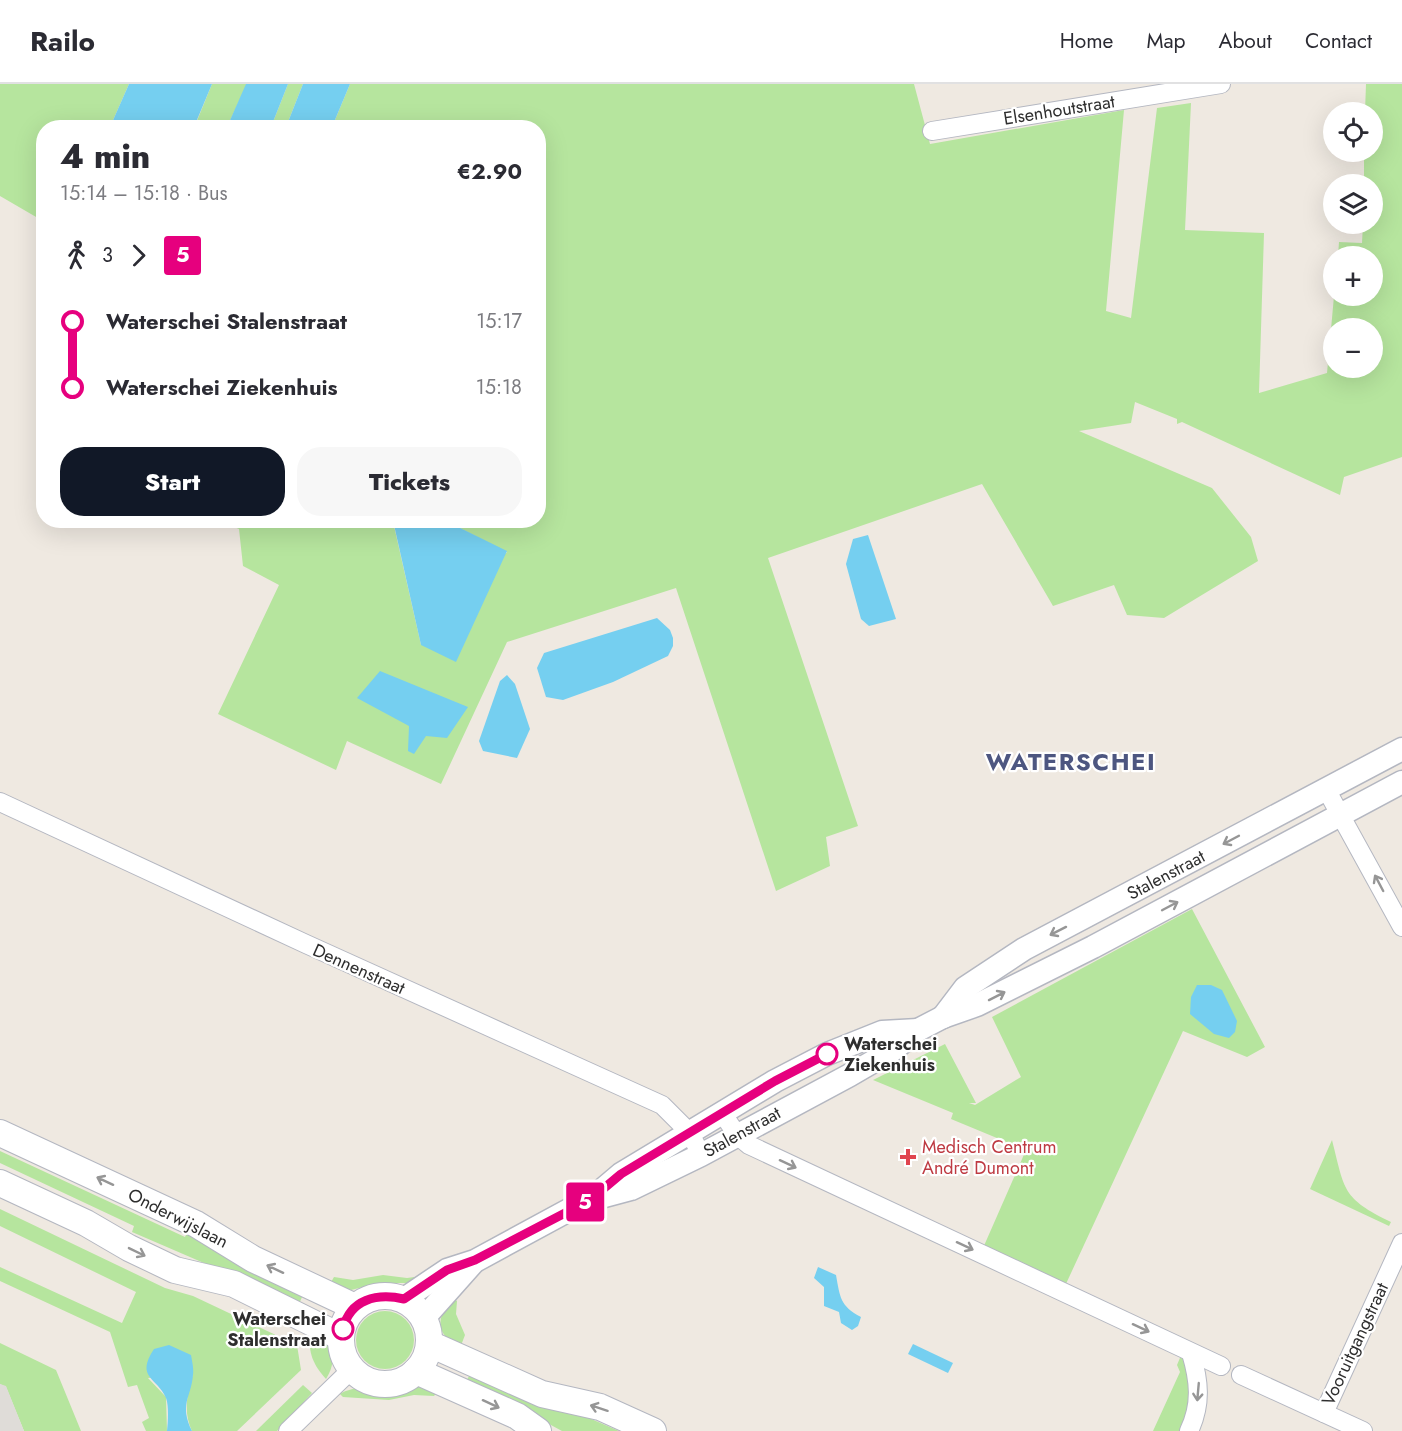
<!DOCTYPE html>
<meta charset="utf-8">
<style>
body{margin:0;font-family:Jost,sans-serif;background:#f7f7f7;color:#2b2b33;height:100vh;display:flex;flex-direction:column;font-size:22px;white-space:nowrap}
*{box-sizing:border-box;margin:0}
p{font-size:20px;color:#7c7c81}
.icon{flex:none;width:33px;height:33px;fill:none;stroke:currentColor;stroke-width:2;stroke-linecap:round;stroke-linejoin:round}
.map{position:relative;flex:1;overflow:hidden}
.drawer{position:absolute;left:36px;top:36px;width:510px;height:408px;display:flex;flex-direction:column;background:#fff;border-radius:24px;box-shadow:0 6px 24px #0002}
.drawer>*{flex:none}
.badge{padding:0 12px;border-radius:4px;font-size:21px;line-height:39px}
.controls{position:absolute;left:1323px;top:18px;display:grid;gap:12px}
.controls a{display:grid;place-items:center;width:60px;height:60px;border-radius:50%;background:#fff;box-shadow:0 6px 24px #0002;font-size:30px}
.map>.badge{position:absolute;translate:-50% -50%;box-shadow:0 0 0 3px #fff}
.legs{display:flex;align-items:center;gap:9px;height:66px;padding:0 24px;font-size:20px}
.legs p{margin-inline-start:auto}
.overview{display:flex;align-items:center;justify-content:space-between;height:102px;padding:0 24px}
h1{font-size:33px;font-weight:800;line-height:45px}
.action{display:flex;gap:12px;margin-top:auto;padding:12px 24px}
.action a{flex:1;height:69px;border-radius:24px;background:#111827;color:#fff;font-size:24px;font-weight:800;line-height:69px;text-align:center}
.action a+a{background:#f7f7f7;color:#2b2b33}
ul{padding:0 24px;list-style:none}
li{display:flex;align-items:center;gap:21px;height:66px;font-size:22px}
li i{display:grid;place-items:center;width:9px;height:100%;margin:0 8px;background:currentColor}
li i::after{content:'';width:15px;height:15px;margin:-8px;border:4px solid;border-radius:50%;background:#fff}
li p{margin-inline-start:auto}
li:first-child i{background:linear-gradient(#0000 50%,currentColor 0)}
li:last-child i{background:linear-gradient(currentColor 50%,#0000 0)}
header{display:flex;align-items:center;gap:36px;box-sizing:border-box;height:84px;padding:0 30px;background:#fff;border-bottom:2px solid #e1e1e2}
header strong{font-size:28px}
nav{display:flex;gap:33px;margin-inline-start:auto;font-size:21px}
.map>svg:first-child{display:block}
.green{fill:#b6e59e;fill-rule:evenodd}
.plaza{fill:#dfdcd8}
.water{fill:#75cff0}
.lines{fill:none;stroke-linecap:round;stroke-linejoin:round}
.minor-casing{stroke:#b4b7c1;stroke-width:20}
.tertiary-casing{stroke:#b4b7c1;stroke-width:25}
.secondary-casing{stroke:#b4b7c1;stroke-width:28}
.minor{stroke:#fff;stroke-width:18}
.tertiary{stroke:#fff;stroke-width:22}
.secondary{stroke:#fff;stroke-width:26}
.oneway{stroke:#969696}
.line-1-casing{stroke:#fff;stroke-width:14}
.line-1{stroke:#e6007e;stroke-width:9}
.stop-1-dot{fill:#fff;stroke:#e6007e;stroke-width:3}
.health-dot{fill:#e0444e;stroke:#fff;stroke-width:2}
.labels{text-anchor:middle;stroke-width:4.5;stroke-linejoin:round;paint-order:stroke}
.street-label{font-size:18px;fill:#2e2e2e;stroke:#fff}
.stop-label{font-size:18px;font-weight:bold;fill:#2e2e2e;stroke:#fff;text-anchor:start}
.health-label{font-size:18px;fill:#be3a42;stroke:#fff;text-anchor:start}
.district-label{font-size:24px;font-weight:bold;letter-spacing:1.5px;fill:#4d5680;stroke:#fff}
</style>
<header>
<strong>Railo</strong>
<nav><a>Home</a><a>Map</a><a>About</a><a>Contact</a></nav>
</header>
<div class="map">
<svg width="1402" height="1347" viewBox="0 0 1402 1347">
<rect width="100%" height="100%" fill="#efe9e1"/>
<g class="green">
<path d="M 0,0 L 129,0 L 110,43 L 44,44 L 43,137 L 0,112 Z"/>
<path d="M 212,0 L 247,0 L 227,43 L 194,44 Z"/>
<path d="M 288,0 L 303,0 L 286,43 L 271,43 Z"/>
<path d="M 350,0 L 914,0 L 930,60 L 1124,26 L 1106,227 L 1131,234 L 1157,24 L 1191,19 L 1185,146 L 1264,149 L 1259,309 L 1327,289 L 1334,212 L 1372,212 L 1372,172 L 1338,172 L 1339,158 L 1362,159 L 1363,140 L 1372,140 L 1372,100 L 1364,100 L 1364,68 L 1372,68 L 1372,28 L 1365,28 L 1366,0 L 1402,0 L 1402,373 L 1344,393 L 1340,411 L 1182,338 L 1177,340 L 1177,335 L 1135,318 L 1131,339 L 1079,347 L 1212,404 L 1251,453 L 1258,477 L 1164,534 L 1127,531 L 1114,501 L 1053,522 L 982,400 L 768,474 L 858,742 L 826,753 L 830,782 L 776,807 L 676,504 L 507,558 L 441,700 L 347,657 L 336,686 L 218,630 L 279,501 L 243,482 L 239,445 L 220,437 L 395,437 L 394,442 L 421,561 L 507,468 L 446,437 L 538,436 L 538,44 L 332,43 ZM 1334,244 L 1372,244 L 1372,284 L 1334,284 Z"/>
<path d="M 1192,825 L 1265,963 L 1247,973 L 1183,947 L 1065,1202 L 983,1164 L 1026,1066 L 951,1035 L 953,1029 L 873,996 L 945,960 L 976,1019 L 969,1019 L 975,1021 L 1021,993 L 992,933 Z"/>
<path d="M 1332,1056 C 1345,1107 1342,1114 1391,1138 L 1389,1142 L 1310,1105 Z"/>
<path d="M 0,1067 L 185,1153 L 188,1147 L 305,1206 L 299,1220 L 132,1148 L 134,1142 L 0,1079 Z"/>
<path d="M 0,1125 L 165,1204 L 193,1212 L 297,1261 L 301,1286 L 237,1347 L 192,1347 C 183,1328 187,1310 193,1290 L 148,1294 L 166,1313 L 167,1347 L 146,1347 L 142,1338 L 149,1334 L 137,1301 L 128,1303 L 110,1248 L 0,1197 L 0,1183 L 122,1239 L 136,1208 L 0,1142 Z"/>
<path d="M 383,1191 L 407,1194 L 422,1192 L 413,1199 L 379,1199 L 351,1206 L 330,1200 L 334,1193 L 353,1196 Z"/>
<path d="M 451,1213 L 457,1217 L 456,1230 L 465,1251 L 460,1264 C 434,1248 437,1236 451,1213 Z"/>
<circle cx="385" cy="1256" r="29"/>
<path d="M 311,1250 L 331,1257 C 334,1272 334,1282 326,1295 C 314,1282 307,1268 311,1250 Z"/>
<path d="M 0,1259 L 56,1286 L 81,1347 L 24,1347 L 6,1303 L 0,1300 Z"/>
<path d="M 1182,1269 L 1186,1273 L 1192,1325 L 1183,1347 L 1153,1347 L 1180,1288 L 1177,1281 Z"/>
<path d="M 473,1284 L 619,1347 L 562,1347 L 512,1320 L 465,1300 Z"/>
<path d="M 303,1301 L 312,1309 L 277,1347 L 256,1347 Z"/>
<path d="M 417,1301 L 440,1304 L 434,1312 L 414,1311 L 389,1316 L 343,1313 L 340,1310 C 357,1299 373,1308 392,1306 C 400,1305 409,1303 417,1301 Z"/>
</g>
<path class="plaza" d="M 0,1300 L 6,1302 L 24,1347 L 0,1347 Z"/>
<g class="water">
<path d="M 129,0 L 212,0 L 194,43 L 110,43 Z"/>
<path d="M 246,0 L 288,0 L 271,43 L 227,43 Z"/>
<path d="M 303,0 L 350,0 L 332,43 L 286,43 Z"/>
<path d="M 395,437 L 446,437 L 507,467 L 456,578 L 421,561 L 394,441 Z"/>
<path d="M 868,451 L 896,535 L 869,542 L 861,535 L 846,480 L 853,455 Z"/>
<path d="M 657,534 L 670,546 L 673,554 L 673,562 L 668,572 L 613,598 L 563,616 L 546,613 L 537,584 L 544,569 Z"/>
<path d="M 380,587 L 468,623 L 447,654 L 426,652 L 414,670 L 408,667 L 409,642 L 357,614 Z"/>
<path d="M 507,591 L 515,600 L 530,645 L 517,674 L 483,667 L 479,657 L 500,597 Z"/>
<path d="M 1197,901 L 1211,901 L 1222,906 L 1237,937 L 1235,948 L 1229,954 L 1214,950 L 1190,930 L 1191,913 Z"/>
<path d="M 818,1183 L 836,1191 C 840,1213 840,1222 861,1233 L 858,1242 L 852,1246 L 841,1239 L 839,1228 L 824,1222 L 824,1203 L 814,1194 Z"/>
<path d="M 913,1260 L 953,1279 L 948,1289 L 908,1270 Z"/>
<path d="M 169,1261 L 191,1271 C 192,1277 194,1285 193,1291 C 191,1314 179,1320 192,1347 L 167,1347 C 168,1338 169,1322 166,1314 C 157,1293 135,1294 154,1265 Z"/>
</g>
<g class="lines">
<defs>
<g id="minor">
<path d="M 932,47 L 1221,0"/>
<path d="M 1326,705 L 1402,843"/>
<path d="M 0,718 L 306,860 L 662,1021 L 690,1049 L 701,1071"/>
<path d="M 723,1030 L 737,1051 L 749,1061 L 1221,1282"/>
<path d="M 1241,1291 L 1363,1347"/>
<path d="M 1324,1329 L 1402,1159"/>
<path d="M 288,1347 L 352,1285"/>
<path d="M 1189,1347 C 1202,1320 1199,1296 1191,1269"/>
</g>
<g id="tertiary">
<path d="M 943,933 L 965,904 L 1024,865 L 1402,665"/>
<path d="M 595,1112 L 621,1090 L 775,997 L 827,970 L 882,948 L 918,946"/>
<path d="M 404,1215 L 447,1186 L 475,1177 L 569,1126 L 590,1116 L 631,1105 L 701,1071 L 850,991 L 893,966 L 918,946 L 943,933 L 977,921 L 1093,863 L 1402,698"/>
<path d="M 424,1234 L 472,1180"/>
</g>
<g id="secondary">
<path d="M 0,1049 L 196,1140 L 253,1175 L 355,1223"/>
<path d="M 0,1099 L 86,1139 L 129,1164 L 175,1186 L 234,1200 L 341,1253"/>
<circle cx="385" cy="1256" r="44"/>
<path d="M 430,1260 L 542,1310 L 600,1323 L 653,1347"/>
<path d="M 416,1287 L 517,1332 L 538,1347"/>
</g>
</defs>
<use href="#minor" class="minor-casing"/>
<use href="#tertiary" class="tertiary-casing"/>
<use href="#secondary" class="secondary-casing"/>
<use href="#minor" class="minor"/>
<use href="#tertiary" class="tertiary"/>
<use href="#secondary" class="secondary"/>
</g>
<defs><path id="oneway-shaft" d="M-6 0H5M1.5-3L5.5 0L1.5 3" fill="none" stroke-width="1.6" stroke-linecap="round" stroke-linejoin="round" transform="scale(1.5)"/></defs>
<g class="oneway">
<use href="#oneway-shaft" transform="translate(1231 756) rotate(152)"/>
<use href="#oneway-shaft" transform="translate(1379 799) rotate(-118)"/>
<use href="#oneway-shaft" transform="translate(1170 822) rotate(-28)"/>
<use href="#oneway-shaft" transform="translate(1058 847) rotate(153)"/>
<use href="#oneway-shaft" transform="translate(997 912) rotate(-27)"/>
<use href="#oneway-shaft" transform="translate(788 1080) rotate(25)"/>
<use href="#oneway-shaft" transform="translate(105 1097) rotate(-155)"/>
<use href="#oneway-shaft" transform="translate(965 1162) rotate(25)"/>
<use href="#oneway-shaft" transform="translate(137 1168) rotate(26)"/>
<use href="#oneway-shaft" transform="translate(275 1185) rotate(-155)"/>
<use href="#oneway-shaft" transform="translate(1141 1244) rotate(25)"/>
<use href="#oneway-shaft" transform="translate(1198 1308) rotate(95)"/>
<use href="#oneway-shaft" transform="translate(491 1320) rotate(25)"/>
<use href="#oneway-shaft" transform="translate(599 1324) rotate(-162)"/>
</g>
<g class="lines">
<defs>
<path id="line-1" d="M 343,1245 C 350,1215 377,1209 404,1215 L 447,1186 L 475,1176 L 590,1116 L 621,1090 L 775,997 L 827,970"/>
</defs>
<use href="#line-1" class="line-1-casing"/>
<use href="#line-1" class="line-1"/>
</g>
<g class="stop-1-dot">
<circle cx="827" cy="970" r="10"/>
<circle cx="343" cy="1245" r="10"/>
</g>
<path class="health-dot" d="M905 1064h6v6h6v6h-6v6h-6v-6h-6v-6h6z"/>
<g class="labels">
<g class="street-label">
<text transform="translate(1059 26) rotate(-9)" y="6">Elsenhoutstraat</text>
<text transform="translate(1166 791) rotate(-28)" y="6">Stalenstraat</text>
<text transform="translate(359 885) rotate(24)" y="6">Dennenstraat</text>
<text transform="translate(742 1048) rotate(-29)" y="6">Stalenstraat</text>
<text transform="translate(178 1134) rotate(27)" y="6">Onderwijslaan</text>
<text transform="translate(1355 1260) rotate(-65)" y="6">Vooruitgangstraat</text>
</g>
<g class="stop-label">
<text x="844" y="966">Waterschei<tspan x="844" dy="21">Ziekenhuis</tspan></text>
<text x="326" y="1241" text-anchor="end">Waterschei<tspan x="326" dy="21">Stalenstraat</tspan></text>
</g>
<g class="health-label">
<text x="922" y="1069">Medisch Centrum<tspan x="922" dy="21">André Dumont</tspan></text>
</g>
<g class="district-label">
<text x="1071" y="686">WATERSCHEI</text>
</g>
</g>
</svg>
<div class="controls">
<a><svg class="icon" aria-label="locate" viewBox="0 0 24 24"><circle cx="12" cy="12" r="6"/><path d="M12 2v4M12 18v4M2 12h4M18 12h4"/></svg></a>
<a><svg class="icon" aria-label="layers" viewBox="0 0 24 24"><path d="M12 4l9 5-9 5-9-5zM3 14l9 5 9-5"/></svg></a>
<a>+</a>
<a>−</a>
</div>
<b class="badge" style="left:585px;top:1118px;background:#e6007e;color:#fff">5</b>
<section class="drawer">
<div class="overview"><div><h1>4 min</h1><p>15:14 – 15:18 · Bus</p></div><b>€2.90</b></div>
<div class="legs"><svg class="icon" aria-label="walk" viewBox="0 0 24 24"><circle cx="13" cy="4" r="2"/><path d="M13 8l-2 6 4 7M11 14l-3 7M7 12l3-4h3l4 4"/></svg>3<svg class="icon" aria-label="forward" viewBox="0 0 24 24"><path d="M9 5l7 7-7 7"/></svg><b class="badge" style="background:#e6007e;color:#fff">5</b></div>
<ul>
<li><i style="color:#e6007e"></i><b>Waterschei Stalenstraat</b><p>15:17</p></li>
<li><i style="color:#e6007e"></i><b>Waterschei Ziekenhuis</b><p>15:18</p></li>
</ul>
<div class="action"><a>Start</a><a>Tickets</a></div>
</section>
</div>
